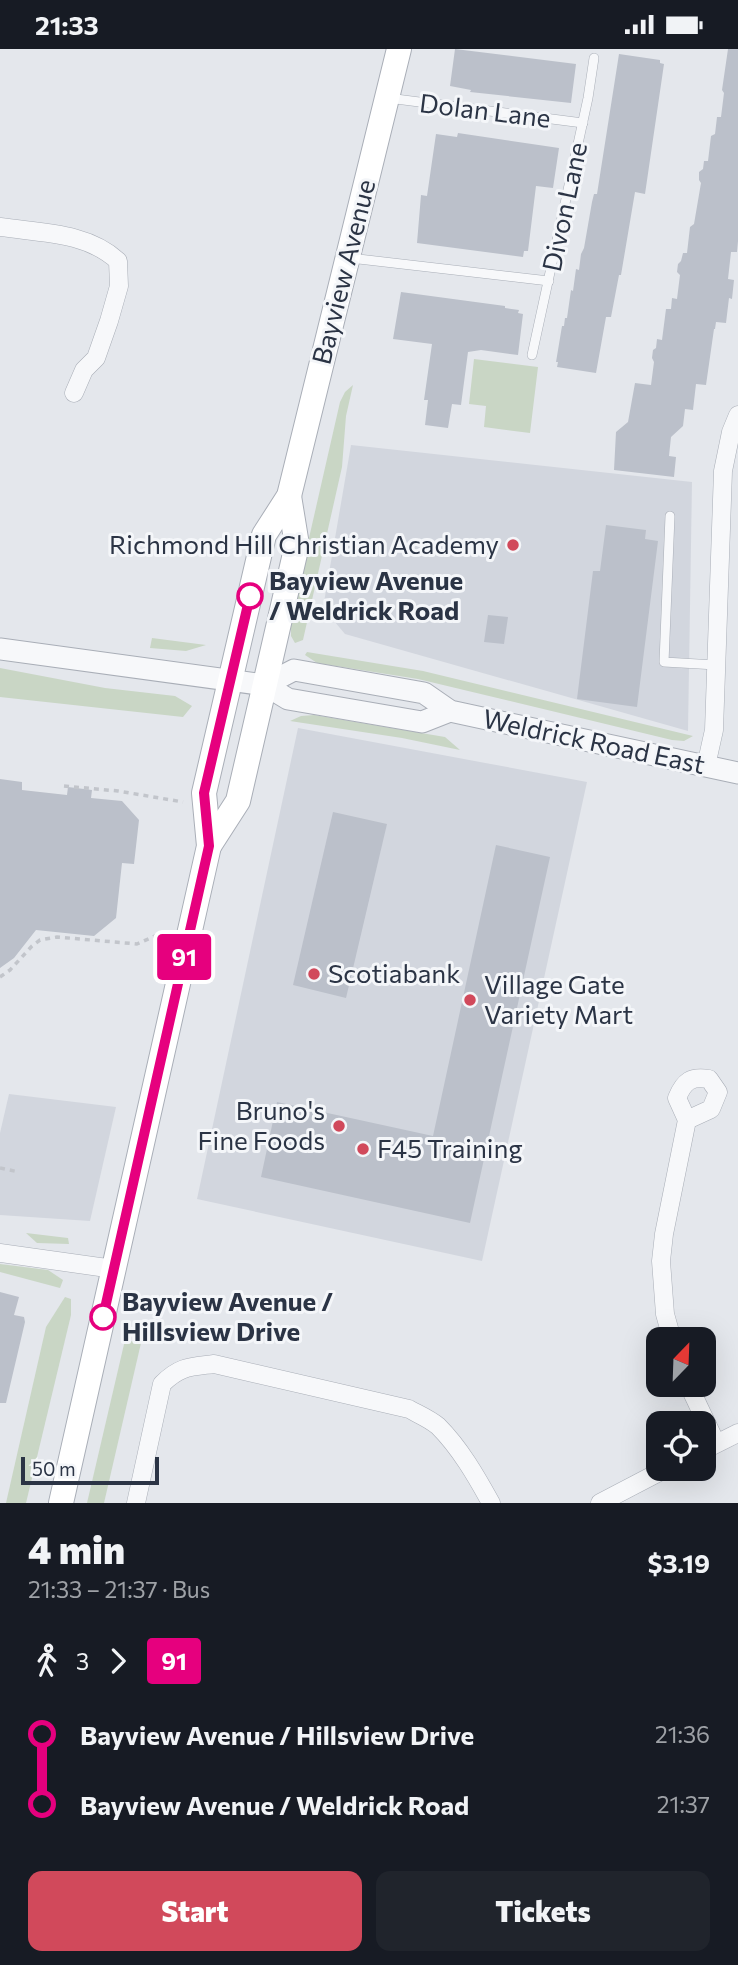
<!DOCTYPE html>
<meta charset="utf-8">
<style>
body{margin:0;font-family:Commissioner,sans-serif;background:#20242c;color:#f1f3f6;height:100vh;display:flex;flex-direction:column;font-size:26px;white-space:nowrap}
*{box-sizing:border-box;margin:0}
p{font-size:23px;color:#9ea1a6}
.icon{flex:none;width:38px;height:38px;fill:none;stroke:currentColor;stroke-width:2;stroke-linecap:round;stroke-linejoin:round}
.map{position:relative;height:1454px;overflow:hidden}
.side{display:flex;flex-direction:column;background:#171b24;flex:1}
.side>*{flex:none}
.badge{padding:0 14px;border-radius:5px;font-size:24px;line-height:46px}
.needle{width:46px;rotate:23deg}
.fabs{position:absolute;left:646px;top:1278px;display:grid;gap:14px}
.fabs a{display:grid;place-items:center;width:70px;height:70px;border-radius:14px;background:#171b24;box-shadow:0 7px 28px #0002;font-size:35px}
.scale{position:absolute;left:21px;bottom:18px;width:138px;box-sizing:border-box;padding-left:7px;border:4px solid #2b3445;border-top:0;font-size:19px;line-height:24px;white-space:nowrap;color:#2b3445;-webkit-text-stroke:5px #f4f6f9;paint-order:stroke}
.map>.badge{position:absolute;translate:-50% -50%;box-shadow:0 0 0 4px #fff}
.legs{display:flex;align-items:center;gap:10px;height:77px;padding:0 28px;font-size:23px}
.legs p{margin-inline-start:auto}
.head{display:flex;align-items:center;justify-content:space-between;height:119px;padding:0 28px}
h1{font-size:38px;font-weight:800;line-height:52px}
.button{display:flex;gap:14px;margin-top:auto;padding:14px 28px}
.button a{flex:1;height:80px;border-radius:14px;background:#d1495b;color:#fff;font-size:28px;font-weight:800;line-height:80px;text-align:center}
.button a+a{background:#20242c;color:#f1f3f6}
ul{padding:0 28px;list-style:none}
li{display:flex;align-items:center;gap:24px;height:70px;font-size:26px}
li i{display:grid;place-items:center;width:10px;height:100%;margin:0 9px;background:currentColor}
li i::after{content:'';width:18px;height:18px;margin:-9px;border:5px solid;border-radius:50%;background:#171b24}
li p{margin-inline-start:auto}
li:first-child i{background:linear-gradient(#0000 50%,currentColor 0)}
li:last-child i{background:linear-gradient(currentColor 50%,#0000 0)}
.status{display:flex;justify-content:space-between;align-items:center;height:49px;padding:0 35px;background:#171b24;direction:ltr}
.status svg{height:19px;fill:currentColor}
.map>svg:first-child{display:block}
.built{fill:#d2d6de}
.green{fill:#c9d6c5}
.building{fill:#bbc0ca}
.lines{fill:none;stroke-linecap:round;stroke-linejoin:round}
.service-casing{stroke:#a9aeb7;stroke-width:10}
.minor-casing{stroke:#a9aeb7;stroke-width:19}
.tertiary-casing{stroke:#a9aeb7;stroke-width:23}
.secondary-casing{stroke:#a9aeb7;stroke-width:26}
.path{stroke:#c2c5cb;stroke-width:3.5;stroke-dasharray:5 5;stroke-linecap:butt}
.service{stroke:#f7f8fa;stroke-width:9}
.minor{stroke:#f7f8fa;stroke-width:18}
.tertiary{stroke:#f7f8fa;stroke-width:21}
.secondary{stroke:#fff;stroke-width:24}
.line-1-casing{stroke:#fff;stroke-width:16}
.line-1{stroke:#e6007e;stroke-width:10}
.poi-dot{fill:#d1495b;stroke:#f4f6f9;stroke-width:2.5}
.stop-1-dot{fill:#fff;stroke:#e6007e;stroke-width:3.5}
.labels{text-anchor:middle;stroke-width:6;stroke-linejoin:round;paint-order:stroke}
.street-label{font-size:26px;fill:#2b3445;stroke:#f4f6f9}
.poi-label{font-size:26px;fill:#2b3445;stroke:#f4f6f9;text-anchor:start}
.stop-label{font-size:26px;font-weight:bold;fill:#2b3445;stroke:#f4f6f9;text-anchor:start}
</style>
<div class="status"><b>21:33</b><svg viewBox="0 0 49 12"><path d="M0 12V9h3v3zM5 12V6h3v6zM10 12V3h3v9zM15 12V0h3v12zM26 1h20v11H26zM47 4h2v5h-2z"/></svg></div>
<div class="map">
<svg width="738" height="1454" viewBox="0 0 738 1454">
<rect width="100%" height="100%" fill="#e4e7ec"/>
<g class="built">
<path d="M 351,396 L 692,433 L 688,682 L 345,585 L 323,559 Z"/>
<path d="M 298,679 L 587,733 L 482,1212 L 197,1150 Z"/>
<path d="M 9,1045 L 116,1058 L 90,1172 L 0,1166 L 0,1084 Z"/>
</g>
<g class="green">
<path d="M 474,310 L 538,318 L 530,384 L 484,378 L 486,357 L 469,355 Z"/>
<path d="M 353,336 L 346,367 L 342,418 L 303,591 L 295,594 L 291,587 L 291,568 L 340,353 L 345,343 Z"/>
<path d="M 152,589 L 206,596 L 186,602 L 150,599 Z"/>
<path d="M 307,603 L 423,622 L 693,687 L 684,692 L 672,691 L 418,630 L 317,614 L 305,606 Z"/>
<path d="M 0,619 L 105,639 L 175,647 L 192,657 L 183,668 L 0,648 Z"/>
<path d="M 314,666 L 445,688 L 460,701 L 402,689 L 290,672 L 301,667 Z"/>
<path d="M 26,1184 L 68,1189 L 69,1195 L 37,1194 Z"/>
<path d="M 0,1215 L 48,1221 L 63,1231 L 60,1239 L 0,1223 Z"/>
<path d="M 65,1248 L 71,1250 L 71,1266 L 26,1454 L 6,1454 L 46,1278 Z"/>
<path d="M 125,1291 L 141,1294 L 104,1454 L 87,1454 Z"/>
</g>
<g class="building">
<path d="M 455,0 L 576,15 L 571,54 L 470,43 L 471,41 L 450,37 Z"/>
<path d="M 728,0 L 738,0 L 738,192 L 737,203 L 731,203 L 728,230 L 734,231 L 732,250 L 729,249 L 726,274 L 716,273 L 715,280 L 714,280 L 706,336 L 696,335 L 693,361 L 685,360 L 683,377 L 671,388 L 669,407 L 676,408 L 674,428 L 614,421 L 616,383 L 628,373 L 635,334 L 651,336 L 654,313 L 652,309 L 653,301 L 656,299 L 657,290 L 662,291 L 666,260 L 671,260 L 672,249 L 677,250 L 680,226 L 677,223 L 678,215 L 681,212 L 683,204 L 687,204 L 690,178 L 694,175 L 701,134 L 699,131 L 699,123 L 703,120 L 704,112 L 708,112 L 711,87 L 715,85 L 717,68 L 721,68 L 724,44 L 722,41 Z"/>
<path d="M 619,5 L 660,11 L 660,14 L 664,15 L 645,145 L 635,143 L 621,226 L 619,226 L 611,268 L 606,268 L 596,324 L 557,318 L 558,313 L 556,313 L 562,277 L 564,277 L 565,269 L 567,269 L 571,241 L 573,242 L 576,220 L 579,221 L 581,205 L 584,199 L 592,153 L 594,145 L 597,145 Z"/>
<path d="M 458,84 L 559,99 L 553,139 L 536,137 L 528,202 L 524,202 L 523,208 L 417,194 L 421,146 L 427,147 L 436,85 L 457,88 Z"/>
<path d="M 401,243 L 505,257 L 505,259 L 519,261 L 518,264 L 523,265 L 518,306 L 481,301 L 468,303 L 461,356 L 452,355 L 448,379 L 425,376 L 428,351 L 424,351 L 432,295 L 393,290 Z"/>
<path d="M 606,476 L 646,481 L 645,490 L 658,492 L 637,658 L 577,650 L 593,522 L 600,522 Z"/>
<path d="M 488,566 L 508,568 L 504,595 L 484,593 Z"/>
<path d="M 0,730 L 22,733 L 22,741 L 67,746 L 68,738 L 92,741 L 91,749 L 122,752 L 139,771 L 134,815 L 122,814 L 116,869 L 94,887 L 36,881 L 14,909 L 0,919 Z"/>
<path d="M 333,763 L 387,775 L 346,949 L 293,936 Z"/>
<path d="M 496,796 L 550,808 L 470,1174 L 261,1128 L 277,1053 L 433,1087 Z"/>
<path d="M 0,1243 L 19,1248 L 14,1266 L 24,1268 L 25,1273 L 6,1354 L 0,1354 Z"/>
</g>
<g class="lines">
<defs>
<g id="service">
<path d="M 388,49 L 583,74"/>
<path d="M 350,209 L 549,232"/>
<path d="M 532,306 L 588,49 L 594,9"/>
<path d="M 670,467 L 664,613 L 716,616"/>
</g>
<g id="minor">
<path d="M 0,178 C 40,184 87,183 118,212 L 119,237 L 109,272 L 96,309 L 84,321 L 74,344"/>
<path d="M 706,717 L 714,681 L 723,422 L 731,383 L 738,366"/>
<path d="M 0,1204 L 114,1220"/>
<path d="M 672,1290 L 665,1265 L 661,1212 L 664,1185 L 687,1071 L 677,1049 C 684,1032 691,1027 709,1030 L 718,1043 L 711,1060 L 687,1071"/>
<path d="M 688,1335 L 716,1394"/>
<path d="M 704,1401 L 738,1384"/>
<path d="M 136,1454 L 162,1335 C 180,1317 190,1318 214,1315 L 409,1360 C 418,1365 430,1370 438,1377 C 460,1399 476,1427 491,1454"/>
<path d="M 600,1454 L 667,1419"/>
</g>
<g id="tertiary">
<path d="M 0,600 L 265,636 L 288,650 L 422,673 L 450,662"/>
<path d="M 265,636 L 294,621 L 424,644 L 450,662 L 738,724"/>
</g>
<g id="secondary">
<path d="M 209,797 L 238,752 L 297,496 L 289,447"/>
<path d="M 61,1454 L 209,797 L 204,744 L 264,486 L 289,447 L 399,0"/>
</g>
</defs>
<use href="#service" class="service-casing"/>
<use href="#minor" class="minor-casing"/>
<use href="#tertiary" class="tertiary-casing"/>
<use href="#secondary" class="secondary-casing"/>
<g class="path">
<path d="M 64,737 L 118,742 L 183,753"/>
<path d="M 0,928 L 10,921 L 32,897 L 40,891 L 57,888 L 137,895 L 157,886"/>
<path d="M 0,1119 L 19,1123"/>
</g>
<use href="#service" class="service"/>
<use href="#minor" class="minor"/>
<use href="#tertiary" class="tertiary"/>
<use href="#secondary" class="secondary"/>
</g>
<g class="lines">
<defs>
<path id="line-1" d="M 103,1268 L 209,797 L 204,744 L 250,547"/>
</defs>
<use href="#line-1" class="line-1-casing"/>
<use href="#line-1" class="line-1"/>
</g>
<g class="poi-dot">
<circle cx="513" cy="496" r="7"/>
<circle cx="314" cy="925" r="7"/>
<circle cx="470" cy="951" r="7"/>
<circle cx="339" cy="1077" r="7"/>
<circle cx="363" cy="1100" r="7"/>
</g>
<g class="stop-1-dot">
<circle cx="250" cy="547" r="12"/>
<circle cx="103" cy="1268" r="12"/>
</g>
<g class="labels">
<g class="street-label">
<text transform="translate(485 62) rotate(7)" y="9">Dolan Lane</text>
<text transform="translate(565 158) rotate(-78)" y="9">Divon Lane</text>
<text transform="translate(344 223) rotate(-76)" y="9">Bayview Avenue</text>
<text transform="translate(594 693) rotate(12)" y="9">Weldrick Road East</text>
</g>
<g class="poi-label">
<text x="499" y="505" text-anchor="end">Richmond Hill Christian Academy</text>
<text x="328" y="934">Scotiabank</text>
<text x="484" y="945">Village Gate<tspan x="484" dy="30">Variety Mart</tspan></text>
<text x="325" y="1071" text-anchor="end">Bruno's<tspan x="325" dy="30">Fine Foods</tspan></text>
<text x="377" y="1109">F45 Training</text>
</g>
<g class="stop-label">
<text x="269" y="541">Bayview Avenue<tspan x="269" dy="30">/ Weldrick Road</tspan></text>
<text x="122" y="1262">Bayview Avenue /<tspan x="122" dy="30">Hillsview Drive</tspan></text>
</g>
</g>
</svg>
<div class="fabs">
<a><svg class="needle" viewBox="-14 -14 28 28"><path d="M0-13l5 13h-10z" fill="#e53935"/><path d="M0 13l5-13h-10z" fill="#9ea1a6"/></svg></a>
<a><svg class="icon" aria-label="locate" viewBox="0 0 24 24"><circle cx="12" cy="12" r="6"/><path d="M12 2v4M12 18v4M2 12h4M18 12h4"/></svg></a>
</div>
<div class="scale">50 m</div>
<b class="badge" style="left:184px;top:908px;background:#e6007e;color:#fff">91</b>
</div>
<section class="side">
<div class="head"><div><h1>4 min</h1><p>21:33 – 21:37 · Bus</p></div><b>$3.19</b></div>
<div class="legs"><svg class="icon" aria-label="walk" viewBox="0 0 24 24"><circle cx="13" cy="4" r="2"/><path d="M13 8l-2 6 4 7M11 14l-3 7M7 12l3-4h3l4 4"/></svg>3<svg class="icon" aria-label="forward" viewBox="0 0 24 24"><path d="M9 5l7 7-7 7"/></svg><b class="badge" style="background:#e6007e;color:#fff">91</b></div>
<ul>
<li><i style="color:#e6007e"></i><b>Bayview Avenue / Hillsview Drive</b><p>21:36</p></li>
<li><i style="color:#e6007e"></i><b>Bayview Avenue / Weldrick Road</b><p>21:37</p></li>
</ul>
<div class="button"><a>Start</a><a>Tickets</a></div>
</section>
